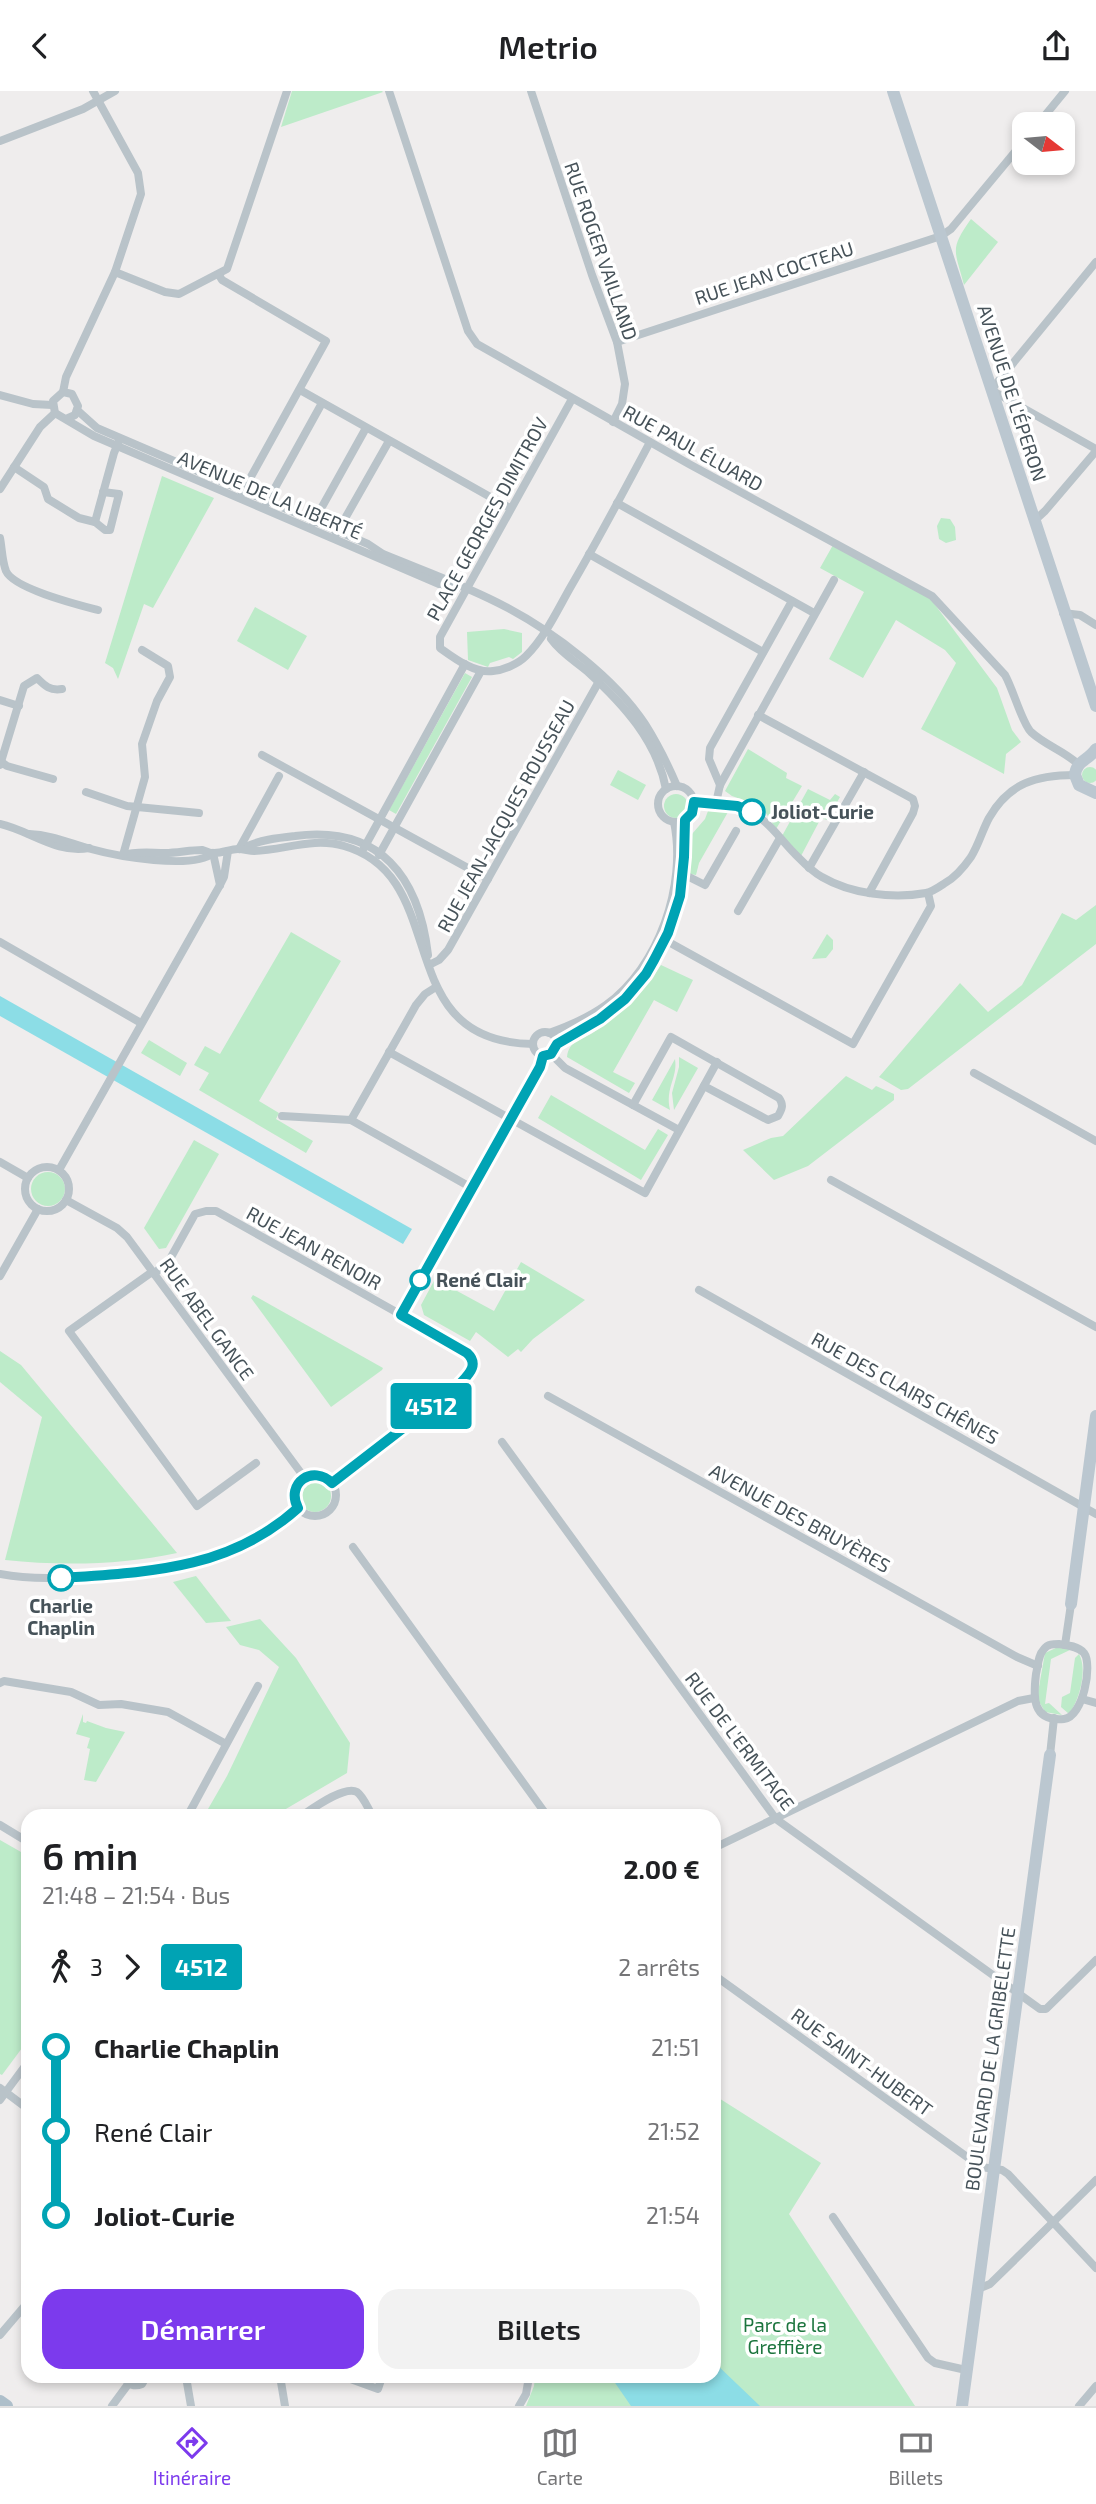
<!DOCTYPE html>
<html lang="fr">
<meta charset="utf-8">
<style>
body{margin:0;font-family:"Exo 2",sans-serif;background:#f2f2f2;color:#202124;height:100vh;display:flex;flex-direction:column;font-size:26px;white-space:nowrap}
*{box-sizing:border-box;margin:0}
p{font-size:23px;color:#757577}
.icon{flex:none;width:38px;height:38px;fill:none;stroke:currentColor;stroke-width:2;stroke-linecap:round;stroke-linejoin:round}
.map{position:relative;flex:1;overflow:hidden}
.side{position:absolute;left:21px;top:1718px;width:700px;height:574px;display:flex;flex-direction:column;background:#fff;border-radius:21px;box-shadow:0 4px 10px #0003}
.side>*{flex:none}
.badge{padding:0 14px;border-radius:5px;font-size:24px;line-height:46px}
.needle{width:46px;rotate:106deg}
.buttons{position:absolute;left:1012px;top:21px;display:grid;gap:14px}
.buttons a{display:grid;place-items:center;width:63px;height:63px;border-radius:14px;background:#fff;box-shadow:0 4px 10px #0003;font-size:35px}
.map>.badge{position:absolute;translate:-50% -50%;box-shadow:0 0 0 4px #fff}
.legs{display:flex;align-items:center;gap:10px;height:77px;padding:0 21px;font-size:23px}
.legs p{margin-inline-start:auto}
.headline{display:flex;align-items:center;justify-content:space-between;height:119px;padding:0 21px}
h1{font-size:38px;font-weight:600;line-height:52px}
.cta{display:flex;gap:14px;margin-top:auto;padding:14px 21px}
.cta a{flex:1;height:80px;border-radius:21px;background:#7c3aed;color:#fff;font-size:28px;font-weight:600;line-height:80px;text-align:center}
.cta a+a{background:#f2f2f2;color:#202124}
ul{padding:0 21px;list-style:none}
li{display:flex;align-items:center;gap:24px;height:84px;font-size:26px}
li i{display:grid;place-items:center;width:10px;height:100%;margin:0 9px;background:currentColor}
li i::after{content:'';width:18px;height:18px;margin:-9px;border:5px solid;border-radius:50%;background:#fff}
li p{margin-inline-start:auto}
li:first-child i{background:linear-gradient(#0000 50%,currentColor 0)}
li:last-child i{background:linear-gradient(currentColor 50%,#0000 0)}
header{display:flex;justify-content:space-between;align-items:center;height:91px;padding:0 21px;background:#fff;font-size:32px;font-weight:600}
.tab-bar{display:flex;justify-content:space-around;align-items:center;height:98px;border-top:2px solid #e0e0e0;background:#fff;font-size:19px;color:#757577}
.tab-bar a{display:grid;justify-items:center;gap:4px}
.tab-bar .active{color:#7c3aed}
.map>svg:first-child{display:block}
.green{fill:#bdebc9}
.water{fill:#8cdde6}
.lines{fill:none;stroke-linecap:round;stroke-linejoin:round}
.street{stroke:#b9c3c9;stroke-width:8}
.secondary{stroke:#bbc7d0;stroke-width:12}
.primary{stroke:#aebfca;stroke-width:12}
.line-1-casing{stroke:#fff;stroke-width:16}
.line-1{stroke:#00a3b4;stroke-width:10}
.stop-1-dot{fill:#fff;stroke:#00a3b4;stroke-width:3.5}
.labels{text-anchor:middle;stroke-width:7;stroke-linejoin:round;paint-order:stroke}
.street-label{font-size:19px;fill:#465259;stroke:#fff}
.stop-label{font-size:19px;font-weight:bold;fill:#465259;stroke:#fff;text-anchor:start}
.park-label{font-size:19px;fill:#1c753e;stroke:#fff}
</style>
<header><svg class="icon" aria-label="back" viewBox="0 0 24 24"><path d="M15 5l-7 7 7 7"/></svg>Metrio<svg class="icon" aria-label="share" viewBox="0 0 24 24"><path d="M12 15V3M7 8l5-5 5 5M5 13v7h14v-7"/></svg></header>
<div class="map">
<svg width="1096" height="2315" viewBox="0 0 1096 2315">
<rect width="100%" height="100%" fill="#efeded"/>
<g class="green">
<path d="M 292,0 L 382,0 L 383,1 L 281,36 Z"/>
<path d="M 971,128 L 998,151 L 964,194 C 955,159 949,159 971,128 Z"/>
<path d="M 162,385 L 214,407 L 153,517 L 144,513 L 118,588 L 113,577 L 105,572 Z"/>
<path d="M 941,427 L 950,428 L 955,436 L 956,449 L 946,452 L 939,448 L 937,435 Z"/>
<path d="M 833,454 L 930,507 L 997,597 L 1012,639 L 1021,651 L 1006,663 L 1004,683 L 921,638 L 956,572 L 945,559 L 896,529 L 863,587 L 829,568 L 864,501 L 820,477 Z"/>
<path d="M 255,516 L 307,545 L 288,579 L 237,550 Z"/>
<path d="M 504,538 L 522,542 L 522,561 L 513,568 L 509,566 L 490,572 L 488,576 L 468,569 L 467,541 Z"/>
<path d="M 465,582 L 472,586 L 396,723 L 389,719 Z"/>
<path d="M 748,658 L 787,682 L 786,687 L 802,695 L 776,738 L 762,716 L 732,705 L 725,700 Z"/>
<circle cx="1090" cy="684" r="8"/>
<path d="M 618,679 L 646,694 L 638,709 L 610,694 Z"/>
<path d="M 808,698 L 830,709 L 835,703 L 840,706 L 827,729 L 821,727 L 801,765 L 782,745 Z"/>
<circle cx="676" cy="715" r="12"/>
<path d="M 708,720 L 728,721 L 699,772 L 696,784 L 690,783 L 692,743 L 705,728 Z"/>
<path d="M 1096,814 L 1096,853 L 908,998 L 901,999 L 879,986 L 960,892 L 988,921 L 1022,894 L 1062,822 L 1076,829 Z"/>
<path d="M 291,841 L 341,870 L 259,1010 L 279,1022 L 276,1028 L 313,1050 L 306,1062 L 199,999 L 209,982 L 194,974 L 205,955 L 220,963 Z"/>
<path d="M 827,843 L 833,849 L 833,858 L 826,867 L 812,868 Z"/>
<path d="M 661,874 L 693,889 L 677,921 L 654,909 L 613,981 L 635,992 L 629,1002 L 567,966 C 569,949 582,949 594,941 C 621,923 643,901 661,874 Z"/>
<path d="M 149,949 L 187,972 L 180,985 L 141,962 Z"/>
<path d="M 679,966 L 698,977 L 674,1019 L 672,1002 L 679,976 Z"/>
<path d="M 675,968 C 678,987 665,996 670,1019 L 652,1009 Z"/>
<path d="M 846,985 L 872,999 L 876,995 L 894,1003 L 894,1009 L 808,1075 L 774,1089 L 743,1059 L 771,1047 L 783,1045 Z"/>
<path d="M 551,1004 L 645,1059 L 658,1038 L 668,1044 L 641,1089 L 538,1027 Z"/>
<path d="M 194,1049 L 219,1063 L 166,1157 L 159,1158 L 144,1137 Z"/>
<circle cx="48" cy="1098" r="17"/>
<path d="M 521,1171 L 585,1209 L 533,1248 L 521,1261 L 518,1258 L 508,1266 L 476,1241 L 470,1250 L 424,1224 L 421,1214 L 435,1188 L 494,1220 Z"/>
<path d="M 253,1204 L 383,1277 L 382,1279 L 331,1316 L 251,1207 Z"/>
<path d="M 0,1260 L 21,1274 L 177,1462 C 122,1474 62,1475 5,1469 L 42,1326 L 0,1291 Z"/>
<circle cx="315" cy="1405" r="16"/>
<path d="M 196,1485 L 231,1530 L 206,1532 L 173,1491 Z"/>
<path d="M 260,1528 L 296,1567 L 350,1652 L 347,1682 L 274,1725 L 204,1725 L 227,1685 L 279,1576 L 259,1559 L 240,1554 L 226,1536 Z"/>
<path d="M 1058,1556 L 1072,1558 L 1051,1568 L 1045,1613 L 1049,1612 L 1062,1624 L 1045,1621 L 1037,1607 L 1045,1562 Z"/>
<path d="M 1079,1563 C 1088,1579 1079,1610 1069,1623 L 1061,1616 L 1062,1606 L 1070,1602 L 1075,1567 Z"/>
<path d="M 83,1623 L 83,1631 L 86,1632 L 87,1630 L 106,1637 L 125,1641 L 96,1691 L 84,1689 L 90,1658 L 87,1657 L 90,1647 L 76,1643 Z"/>
<path d="M 0,1749 L 28,1765 L 28,1949 L 2,1984 L 0,1983 Z"/>
<path d="M 714,2004 L 821,2072 L 789,2123 L 915,2315 L 526,2315 L 534,2295 L 535,2286 L 714,2286 Z"/>
</g>
<g class="water">
<path d="M 0,905 L 412,1138 L 403,1153 L 0,925 Z"/>
<path d="M 714,2271 L 760,2315 L 631,2315 L 611,2286 L 714,2286 Z"/>
</g>
<g class="lines">
<g class="street">
<path d="M 389,0 L 468,240 L 477,253 L 689,373 L 932,505 L 1005,584 C 1013,598 1022,632 1031,641 C 1045,654 1064,660 1078,673"/>
<path d="M 531,0 L 592,184 L 617,251 L 625,293 L 622,313 L 613,331"/>
<path d="M 1038,33 L 1065,0"/>
<path d="M 0,50 L 83,18 L 115,0"/>
<path d="M 1096,171 L 991,299 L 1096,358"/>
<path d="M 115,181 L 165,201 L 179,203 L 227,178 L 287,0"/>
<path d="M 219,184 L 222,189 L 326,250 L 242,402"/>
<path d="M 617,251 L 941,145 L 951,138 L 1024,50"/>
<path d="M 300,299 L 510,417"/>
<path d="M 63,301 L 66,286 L 115,181 L 141,103 L 138,82 L 93,0"/>
<path d="M 0,304 L 33,313 L 52,314"/>
<path d="M 572,308 L 440,546 L 440,557 C 454,567 475,583 493,580 C 504,579 518,573 526,565 C 545,546 557,520 570,497 C 598,449 624,400 650,351"/>
<path d="M 77,319 L 97,337 L 368,453 L 383,463 C 424,480 467,495 506,516 C 555,542 615,587 645,633 C 657,652 668,674 677,695"/>
<path d="M 66,328 L 75,324 L 78,315 L 72,303 L 63,301 L 53,310 L 55,322 L 94,345 L 446,496 L 457,497"/>
<path d="M 14,376 L 44,396 L 48,408 L 79,427 L 95,431 L 114,362 L 119,350"/>
<path d="M 0,398 L 40,336 L 55,322"/>
<path d="M 617,412 L 814,522"/>
<path d="M 266,413 L 322,312"/>
<path d="M 1034,430 L 1045,420 L 1096,360"/>
<path d="M 95,431 L 105,439 L 110,439 L 119,403 L 103,401"/>
<path d="M 313,432 L 366,337"/>
<path d="M 335,445 L 389,350"/>
<path d="M 0,447 C 2,457 2,470 6,480 C 14,498 79,514 98,519"/>
<path d="M 589,463 L 763,561"/>
<path d="M 1063,522 L 1080,524 L 1096,534"/>
<path d="M 551,548 C 561,562 575,570 588,581 C 623,613 657,650 666,698"/>
<path d="M 0,609 L 19,615"/>
<path d="M 758,624 L 913,708 L 915,715 L 913,722 L 869,802"/>
<path d="M 262,664 L 488,788"/>
<path d="M 0,670 L 7,675 L 53,688"/>
<path d="M 0,674 L 24,595 L 37,587 C 45,595 50,600 62,598"/>
<path d="M 720,694 L 709,668 L 710,657 L 792,510"/>
<circle cx="676" cy="713" r="18"/>
<path d="M 86,701 L 127,715 L 199,722"/>
<path d="M 694,711 C 715,711 738,712 756,724 C 771,733 781,749 794,762 C 802,770 811,780 822,786 C 851,803 893,808 926,802 C 932,801 939,796 945,792 C 956,786 964,776 971,766 C 979,753 982,740 989,727 C 1009,692 1036,684 1075,684"/>
<path d="M 716,712 L 720,694 L 834,489"/>
<path d="M 0,733 C 31,740 56,763 89,757"/>
<path d="M 29,743 C 52,744 69,752 91,758 C 116,765 193,779 213,762"/>
<path d="M 243,757 C 260,749 276,747 295,745 C 380,734 419,786 428,864"/>
<path d="M 364,757 L 465,573"/>
<path d="M 239,758 L 279,685"/>
<path d="M 213,762 L 220,794"/>
<path d="M 123,764 C 136,760 151,762 165,762 C 177,762 190,759 202,759 C 206,760 209,762 212,762 C 221,763 230,758 238,758 C 244,758 249,760 254,760 C 285,759 313,746 344,755 C 454,786 387,951 533,953"/>
<path d="M 123,764 L 145,686 L 142,653 L 157,610 L 170,586 L 168,575 L 142,559"/>
<path d="M 379,764 L 481,580"/>
<path d="M 809,777 L 864,681"/>
<path d="M 683,783 L 705,794 L 736,740"/>
<path d="M 738,820 L 780,747"/>
<path d="M 665,849 L 853,953 L 931,815 L 928,802"/>
<path d="M 0,851 L 141,932"/>
<path d="M 429,874 L 439,869 L 448,859 L 602,585"/>
<circle cx="545" cy="953" r="12"/>
<path d="M 549,942 C 569,935 588,927 606,914 C 659,876 687,794 674,731"/>
<path d="M 557,953 C 575,941 595,933 612,919 C 653,887 677,834 683,783 C 685,765 684,747 685,729"/>
<path d="M 389,961 L 645,1102 L 717,971"/>
<path d="M 551,963 L 565,977 L 679,1039"/>
<path d="M 974,982 L 1096,1050"/>
<path d="M 633,1014 L 671,946 L 779,1007 C 784,1014 782,1018 778,1025 L 768,1029 L 704,995"/>
<path d="M 282,1025 L 351,1029 L 472,1097"/>
<path d="M 351,1029 L 416,914 L 425,903 L 436,896"/>
<path d="M 0,1071 L 28,1087"/>
<circle cx="47" cy="1098" r="22"/>
<path d="M 59,1079 L 220,794 L 224,786 L 228,760"/>
<path d="M 831,1089 L 1096,1236"/>
<path d="M 66,1109 L 117,1137 L 127,1146 L 304,1386"/>
<path d="M 152,1181 L 69,1240 L 197,1415 L 256,1372"/>
<path d="M 154,1183 L 170,1168 L 195,1123 L 206,1120 L 216,1120 L 414,1231 L 472,1266 C 474,1279 467,1285 459,1294 L 332,1392"/>
<path d="M 0,1185 L 38,1118"/>
<path d="M 699,1199 L 1096,1423"/>
<path d="M 401,1224 L 540,976 L 543,965"/>
<path d="M 548,1305 L 1017,1566 L 1038,1575"/>
<path d="M 502,1351 L 776,1728 L 1040,1918 L 1046,1918 L 1096,1869"/>
<circle cx="315" cy="1404" r="21"/>
<path d="M 353,1456 L 548,1726"/>
<path d="M 0,1483 C 32,1489 64,1487 97,1485 C 170,1480 242,1468 298,1417"/>
<path d="M 1059,1553 C 1067,1554 1078,1555 1084,1562 C 1093,1574 1083,1626 1064,1628 C 1032,1631 1033,1606 1036,1583 C 1038,1575 1038,1564 1044,1558 C 1048,1553 1053,1553 1059,1553 Z"/>
<path d="M 1065,1554 L 1071,1513"/>
<path d="M 0,1592 L 4,1590 L 71,1601 L 99,1614 L 121,1613 L 168,1621 L 226,1653"/>
<path d="M 1082,1608 L 1096,1612"/>
<path d="M 1050,1664 L 1054,1627"/>
<path d="M 187,1726 L 258,1595"/>
<path d="M 300,1726 C 312,1718 344,1694 357,1701 C 364,1706 368,1718 373,1726"/>
<path d="M 0,1734 L 28,1751"/>
<path d="M 714,1757 L 1018,1610 L 1034,1607"/>
<path d="M 714,1884 L 981,2076 L 1002,2079 L 1008,2083 L 1096,2177"/>
<path d="M 0,1997 L 28,2018"/>
<path d="M 0,2009 L 28,1971"/>
<path d="M 833,2126 L 928,2267 L 935,2272 L 966,2279"/>
<path d="M 978,2198 L 990,2193 L 1096,2089"/>
<path d="M 0,2244 L 28,2211"/>
<path d="M 125,2286 C 127,2294 135,2296 142,2293 L 146,2286"/>
<path d="M 186,2286 L 191,2315"/>
<path d="M 278,2286 L 281,2291 L 285,2315"/>
<path d="M 345,2286 L 378,2298 L 382,2286"/>
<path d="M 112,2315 L 129,2292"/>
<path d="M 519,2315 L 526,2303 L 529,2286"/>
<path d="M 1079,2315 L 1096,2295"/>
</g>
<g class="secondary">
<path d="M 893,0 L 1096,615"/>
<path d="M 1096,658 C 1089,669 1076,670 1075,684 L 1079,694 L 1096,702"/>
<path d="M 1071,1513 L 1096,1325"/>
<path d="M 962,2315 L 1050,1664"/>
</g>
<path class="primary" d="M 0,2310 L 7,2315"/>
</g>
<g class="lines">
<defs>
<path id="line-1" d="M 61,1487 C 148,1481 229,1479 298,1417 C 285,1392 313,1373 332,1392 L 459,1294 C 468,1284 480,1274 467,1262 L 401,1224 L 540,976 L 543,965 L 551,963 L 557,953 L 600,928 L 625,908 L 646,883 L 654,869 L 668,842 L 680,805 L 684,766 L 685,729 L 692,722 L 694,711 L 737,715 L 752,721"/>
</defs>
<use href="#line-1" class="line-1-casing"/>
<use href="#line-1" class="line-1"/>
</g>
<g class="stop-1-dot">
<circle cx="752" cy="721" r="12"/>
<circle cx="420" cy="1189" r="9"/>
<circle cx="61" cy="1487" r="12"/>
</g>
<g class="labels">
<g class="street-label">
<text transform="translate(601 160) rotate(71)" y="7">RUE ROGER VAILLAND</text>
<text transform="translate(774 182) rotate(-18)" y="7">RUE JEAN COCTEAU</text>
<text transform="translate(1012 302) rotate(72)" y="7">AVENUE DE L'ÉPERON</text>
<text transform="translate(693 357) rotate(29)" y="7">RUE PAUL ÉLUARD</text>
<text transform="translate(270 404) rotate(23)" y="7">AVENUE DE LA LIBERTÉ</text>
<text transform="translate(487 428) rotate(-61)" y="7">PLACE GEORGES DIMITROV</text>
<text transform="translate(506 725) rotate(-61)" y="7">RUE JEAN-JACQUES ROUSSEAU</text>
<text transform="translate(314 1157) rotate(29)" y="7">RUE JEAN RENOIR</text>
<text transform="translate(207 1228) rotate(54)" y="7">RUE ABEL GANCE</text>
<text transform="translate(905 1297) rotate(29)" y="7">RUE DES CLAIRS CHÊNES</text>
<text transform="translate(800 1427) rotate(29)" y="7">AVENUE DES BRUYÈRES</text>
<text transform="translate(740 1650) rotate(53)" y="7">RUE DE L'ERMITAGE</text>
<text transform="translate(990 1968) rotate(-82)" y="7">BOULEVARD DE LA GRIBELETTE</text>
<text transform="translate(862 1971) rotate(36)" y="7">RUE SAINT-HUBERT</text>
</g>
<g class="stop-label">
<text x="771" y="728">Joliot-Curie</text>
<text x="436" y="1196">René Clair</text>
<text x="61" y="1522" text-anchor="middle">Charlie<tspan x="61" dy="22">Chaplin</tspan></text>
</g>
<g class="park-label">
<text x="785" y="2241">Parc de la<tspan x="785" dy="22">Greffière</tspan></text>
</g>
</g>
</svg>
<div class="buttons">
<a><svg class="needle" viewBox="-14 -14 28 28"><path d="M0-13l5 13h-10z" fill="#e53935"/><path d="M0 13l5-13h-10z" fill="#757577"/></svg></a>
</div>
<b class="badge" style="left:431px;top:1315px;background:#00a3b4;color:#fff">4512</b>
<section class="side">
<div class="headline"><div><h1>6 min</h1><p>21:48 – 21:54 · Bus</p></div><b>2.00 €</b></div>
<div class="legs"><svg class="icon" aria-label="walk" viewBox="0 0 24 24"><circle cx="13" cy="4" r="2"/><path d="M13 8l-2 6 4 7M11 14l-3 7M7 12l3-4h3l4 4"/></svg>3<svg class="icon" aria-label="forward" viewBox="0 0 24 24"><path d="M9 5l7 7-7 7"/></svg><b class="badge" style="background:#00a3b4;color:#fff">4512</b><p>2 arrêts</p></div>
<ul>
<li><i style="color:#00a3b4"></i><b>Charlie Chaplin</b><p>21:51</p></li>
<li><i style="color:#00a3b4"></i><span>René Clair</span><p>21:52</p></li>
<li><i style="color:#00a3b4"></i><b>Joliot-Curie</b><p>21:54</p></li>
</ul>
<div class="cta"><a>Démarrer</a><a>Billets</a></div>
</section>
</div>
<nav class="tab-bar">
<a class="active"><svg class="icon" aria-label="directions" viewBox="0 0 24 24"><path d="M12 3l9 9-9 9-9-9zM9 14v-3h6M13 9l2 2-2 2"/></svg>Itinéraire</a>
<a><svg class="icon" aria-label="map" viewBox="0 0 24 24"><path d="M3 6l6-2 6 2 6-2v14l-6 2-6-2-6 2zM9 4v14M15 6v14"/></svg>Carte</a>
<a><svg class="icon" aria-label="tickets" viewBox="0 0 24 24"><path d="M3 7h18v10H3zM15 7v10"/></svg>Billets</a>
</nav>
